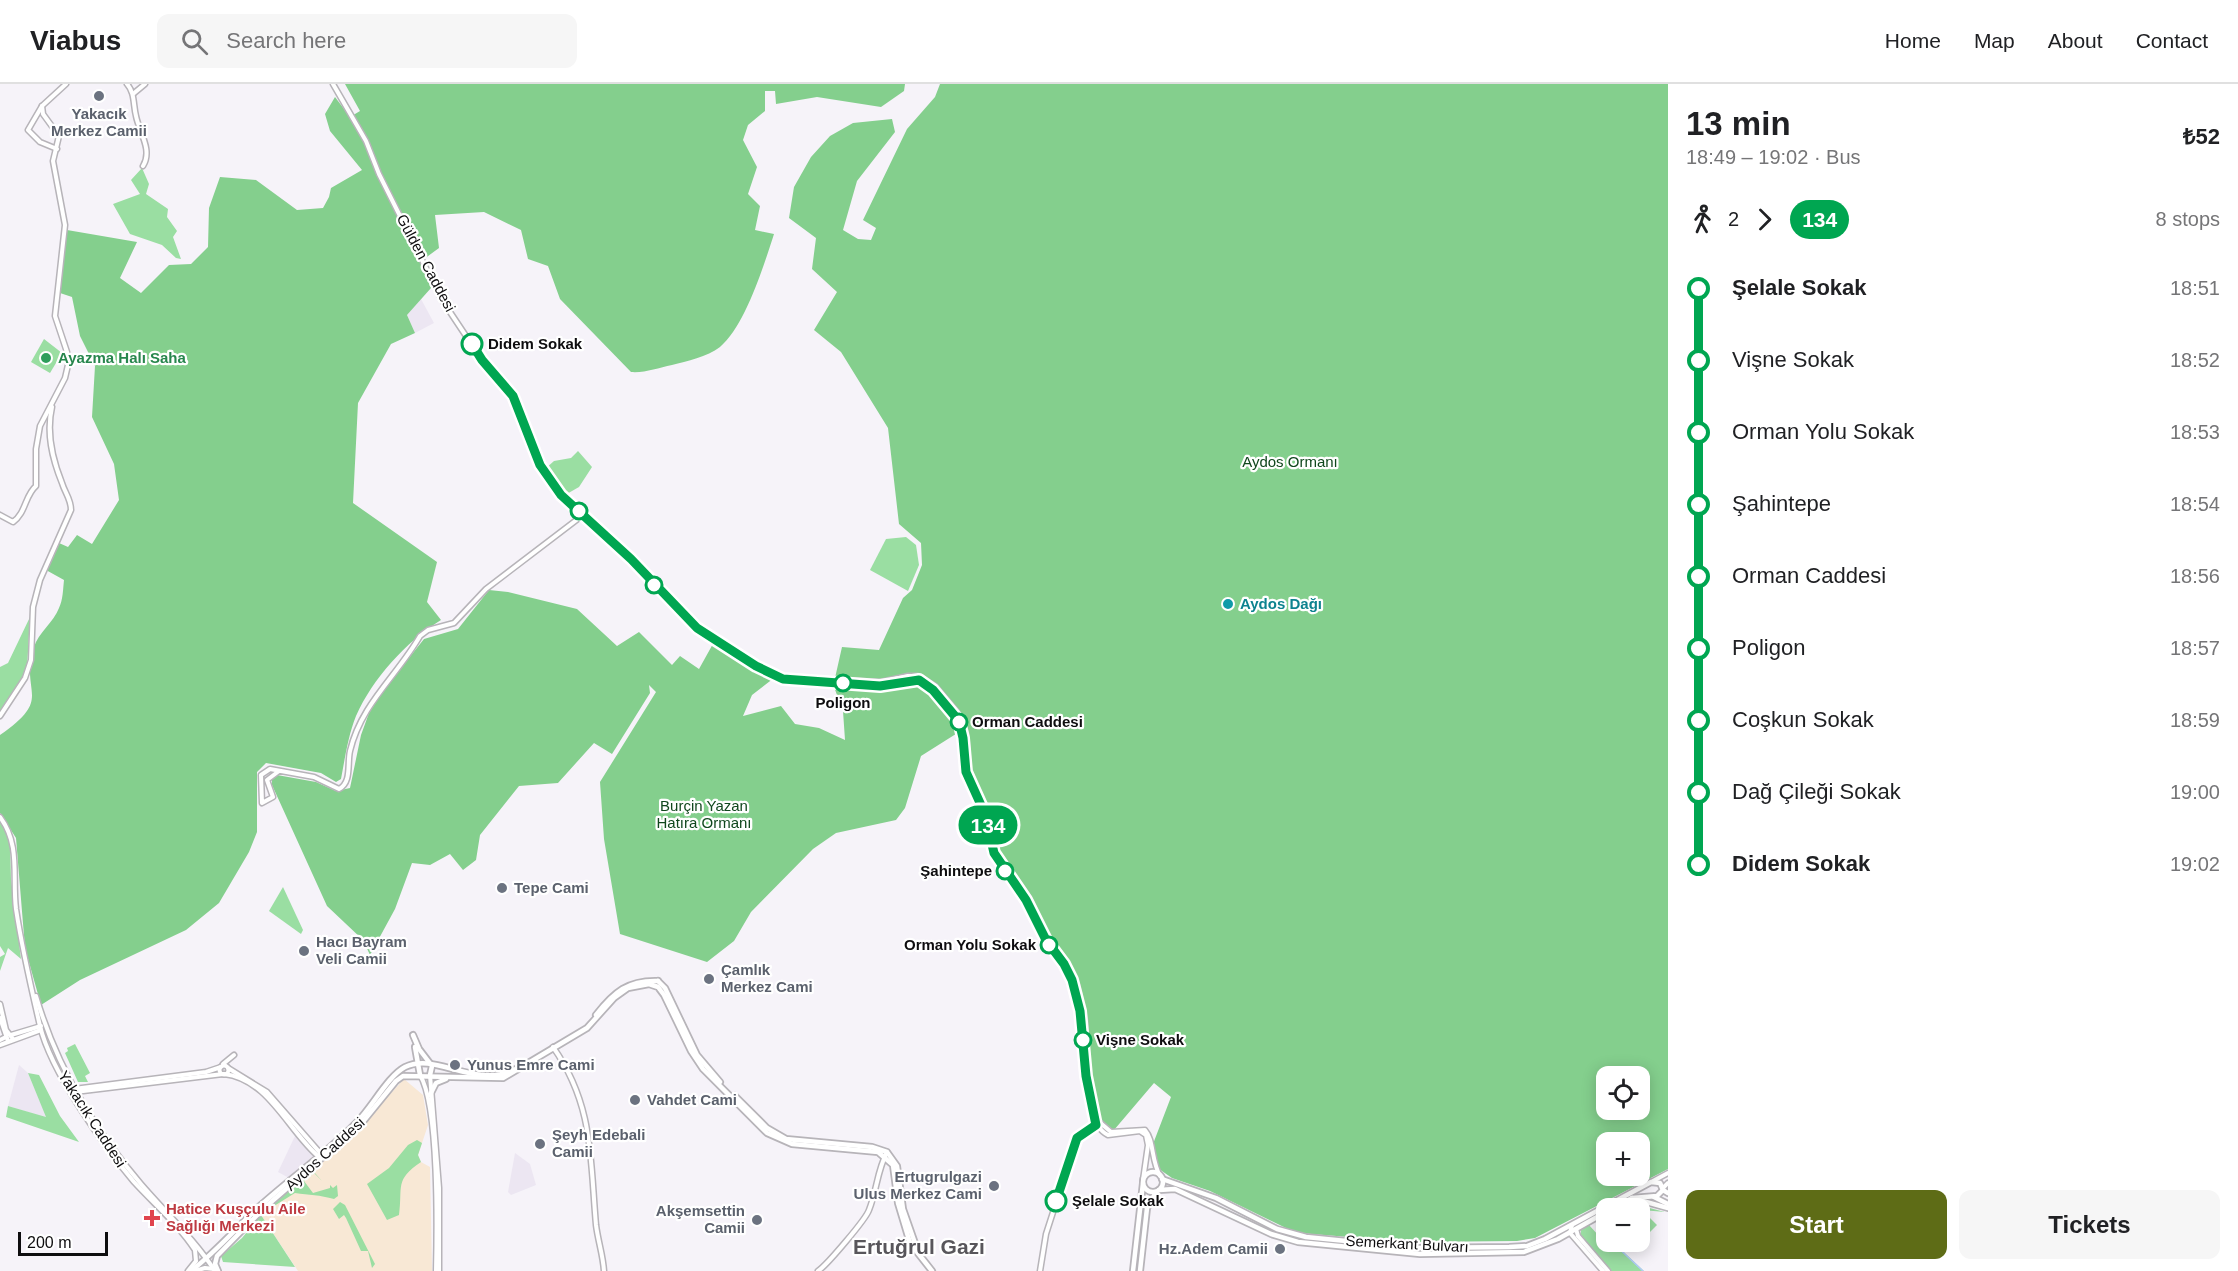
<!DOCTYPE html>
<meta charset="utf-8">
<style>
body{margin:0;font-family:Arial,sans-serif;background:#f6f6f6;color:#202124;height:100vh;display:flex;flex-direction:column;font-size:22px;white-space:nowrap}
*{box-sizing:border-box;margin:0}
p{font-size:20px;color:#757577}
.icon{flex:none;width:33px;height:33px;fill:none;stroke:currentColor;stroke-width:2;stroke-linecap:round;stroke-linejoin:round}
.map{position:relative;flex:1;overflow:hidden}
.side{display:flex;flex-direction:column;background:#fff;width:570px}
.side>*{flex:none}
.badge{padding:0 12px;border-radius:20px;font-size:21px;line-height:39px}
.tools{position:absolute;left:1596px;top:982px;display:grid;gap:12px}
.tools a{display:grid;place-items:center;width:54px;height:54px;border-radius:12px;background:#fff;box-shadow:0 3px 15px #0003;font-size:30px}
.scale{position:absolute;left:18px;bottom:15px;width:90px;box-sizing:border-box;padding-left:6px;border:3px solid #0e0d0f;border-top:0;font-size:16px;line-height:21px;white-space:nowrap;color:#0e0d0f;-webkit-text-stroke:4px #fff;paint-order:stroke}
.map>.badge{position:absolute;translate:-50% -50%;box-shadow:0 0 0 3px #fff}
.legs{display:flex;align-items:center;gap:9px;height:66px;padding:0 18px;font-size:20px}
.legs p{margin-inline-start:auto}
.summary{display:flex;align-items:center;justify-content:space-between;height:102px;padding:0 18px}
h1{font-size:33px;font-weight:600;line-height:45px}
.cta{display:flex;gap:12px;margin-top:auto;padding:12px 18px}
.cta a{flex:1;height:69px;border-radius:12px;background:#5e6c16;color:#fff;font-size:24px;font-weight:600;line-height:69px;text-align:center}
.cta a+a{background:#f6f6f6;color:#202124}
ul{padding:0 18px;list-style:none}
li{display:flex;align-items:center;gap:21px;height:72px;font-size:22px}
li i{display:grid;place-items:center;width:9px;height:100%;margin:0 8px;background:currentColor}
li i::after{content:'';width:15px;height:15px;margin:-8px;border:4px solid;border-radius:50%;background:#fff}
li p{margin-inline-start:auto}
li:first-child i{background:linear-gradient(#0000 50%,currentColor 0)}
li:last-child i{background:linear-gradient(currentColor 50%,#0000 0)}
header{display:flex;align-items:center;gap:36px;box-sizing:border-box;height:84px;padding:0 30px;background:#fff;border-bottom:2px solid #e0e0e0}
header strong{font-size:28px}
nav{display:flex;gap:33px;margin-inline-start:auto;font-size:21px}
.search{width:420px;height:54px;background:#f6f6f6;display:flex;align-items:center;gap:15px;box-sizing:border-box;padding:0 21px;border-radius:12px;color:#757577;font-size:22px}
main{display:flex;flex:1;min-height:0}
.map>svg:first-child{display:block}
.industrial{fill:#f8e8d5}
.built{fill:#ece6f2}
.green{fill:#9adea2}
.forest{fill:#84cf8d;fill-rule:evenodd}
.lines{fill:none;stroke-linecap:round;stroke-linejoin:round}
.stream{stroke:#b1cbf9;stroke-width:1.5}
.secondary-casing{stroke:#b7b4b9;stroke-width:7}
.primary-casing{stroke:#b7b4b9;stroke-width:8}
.secondary{stroke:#fff;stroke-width:4}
.primary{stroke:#fff;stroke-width:4.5}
.line-1-casing{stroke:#fff;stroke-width:14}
.line-1{stroke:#00a651;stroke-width:9}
.worship-dot{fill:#6b7280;stroke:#fff;stroke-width:2}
.stop-1-dot{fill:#fff;stroke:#00a651;stroke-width:3}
.leisure-dot{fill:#2e9e5b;stroke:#fff;stroke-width:2}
.culture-dot{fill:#0f9aa8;stroke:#fff;stroke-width:2}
.health-dot{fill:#e0444e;stroke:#fff;stroke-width:2}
.labels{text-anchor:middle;stroke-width:4.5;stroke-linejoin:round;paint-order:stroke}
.worship-label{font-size:15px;font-weight:bold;fill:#5b616d;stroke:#fff;text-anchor:start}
.street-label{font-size:15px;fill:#0e0d0f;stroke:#fff}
.stop-label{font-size:15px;font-weight:bold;fill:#0e0d0f;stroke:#fff;text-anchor:start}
.leisure-label{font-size:15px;font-weight:bold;fill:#27864d;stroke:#fff;text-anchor:start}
.park-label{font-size:15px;fill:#10471d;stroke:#fff}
.culture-label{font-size:15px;font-weight:bold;fill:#0d838f;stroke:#fff;text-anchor:start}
.health-label{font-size:15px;font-weight:bold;fill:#be3a42;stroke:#fff;text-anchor:start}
.district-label{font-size:21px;font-weight:bold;fill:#58565b;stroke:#fff}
</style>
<header>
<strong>Viabus</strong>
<div class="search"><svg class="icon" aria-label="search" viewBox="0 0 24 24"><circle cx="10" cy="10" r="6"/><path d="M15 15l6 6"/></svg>Search here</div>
<nav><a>Home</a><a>Map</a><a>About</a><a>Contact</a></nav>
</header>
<main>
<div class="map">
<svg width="1668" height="1187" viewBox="0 0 1668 1187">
<rect width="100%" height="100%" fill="#f6f3f9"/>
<path class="industrial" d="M 404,995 L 423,1011 L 428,1041 L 418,1071 L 421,1078 L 430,1083 L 432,1187 L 298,1187 L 261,1131 L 344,1060 Z"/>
<g class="built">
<path d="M 421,215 L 434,239 L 415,249 L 407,231 Z"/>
<path d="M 19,981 L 28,989 L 47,1034 L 8,1022 Z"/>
<path d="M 295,1052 L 313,1072 L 289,1094 L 278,1088 Z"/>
<path d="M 515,1069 L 530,1080 L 536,1101 L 511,1111 L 508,1108 Z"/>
</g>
<g class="green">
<path d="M 142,84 L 149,100 L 146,110 L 168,125 L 167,133 L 177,147 L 173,153 L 181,175 L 176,174 L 162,161 L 130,150 L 113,120 L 140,110 L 131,96 Z"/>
<path d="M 44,255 L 62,269 L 50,289 L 31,278 Z"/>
<path d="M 578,367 L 592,383 L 579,403 L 565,411 L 545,385 L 554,377 L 571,374 Z"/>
<path d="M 906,453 L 916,461 L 919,481 L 908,507 L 870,486 L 886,455 Z"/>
<path d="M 30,533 L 27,585 L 0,629 L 0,583 L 8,579 Z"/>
<path d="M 0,736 L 10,755 L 11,795 L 21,875 L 8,864 L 0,887 L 0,873 L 5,870 L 0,862 Z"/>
<path d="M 283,803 L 303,846 L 301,850 L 269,827 Z"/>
<path d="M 75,960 L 90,989 L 85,992 L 88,998 L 78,998 L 65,969 L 68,967 L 67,964 Z"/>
<path d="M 28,989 L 39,991 L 60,1032 L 79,1058 L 6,1033 L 8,1022 L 46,1033 Z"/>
<path d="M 417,1056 L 422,1059 L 418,1071 L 421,1078 C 394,1096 403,1103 399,1131 L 387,1136 L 367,1100 L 389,1084 L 408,1061 Z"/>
<path d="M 311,1087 L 314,1088 L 322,1097 L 314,1089 L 304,1097 L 313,1109 L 330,1104 L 330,1101 L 333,1104 L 337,1101 L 338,1112 L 334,1115 C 320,1111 309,1111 295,1109 L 266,1127 Z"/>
<path d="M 340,1118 L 345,1121 L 375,1180 L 372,1184 L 368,1167 L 361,1167 L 346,1134 L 344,1131 L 339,1135 L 333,1125 Z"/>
<path d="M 1628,1121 L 1638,1121 L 1665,1128 L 1642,1126 L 1657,1141 L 1636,1162 L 1632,1158 L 1640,1158 L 1640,1125 L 1620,1125 Z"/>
<path d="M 261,1131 L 295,1183 L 223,1178 L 221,1172 L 242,1154 Z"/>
<path d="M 1589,1141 L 1599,1152 L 1606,1154 L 1606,1158 L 1613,1158 L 1644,1187 L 1611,1187 L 1581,1151 L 1581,1146 Z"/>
</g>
<g class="forest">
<path d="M 345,0 L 905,0 L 904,7 L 881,23 L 817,13 L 776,20 L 775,7 L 765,7 L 765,27 L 748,41 L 743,56 L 757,83 L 748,110 L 760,122 L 755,146 L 774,150 C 764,181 745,242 720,263 C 707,273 687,277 672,281 C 658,284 645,289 631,288 L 560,215 L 548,182 L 528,175 L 521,146 L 484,128 L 435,131 L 439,164 L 424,175 L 431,204 L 407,231 L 415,249 L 391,260 L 358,319 L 353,419 L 437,478 L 427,518 L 441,536 C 406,558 373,594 356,632 C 348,652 345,674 341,695 L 336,698 L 321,689 L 266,679 L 257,688 L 257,748 L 249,768 L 219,819 L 186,846 L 80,896 L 41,921 L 25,864 L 16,754 L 0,729 L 0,651 C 55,613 19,610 34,563 C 38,549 54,538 59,524 C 63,516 63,505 64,496 L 46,486 L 59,459 L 68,463 L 77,451 L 92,460 L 119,416 L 114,380 L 92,333 L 95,282 L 80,252 L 72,213 L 60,209 L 67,146 L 137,158 L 120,194 L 141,209 L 169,181 L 191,180 L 208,163 L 209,124 L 220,93 L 256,96 L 297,126 L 323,124 L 329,113 L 331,104 L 362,86 L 330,47 L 325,30 L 335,13 L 350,33 L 360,27 Z"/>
<path d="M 940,0 L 1668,0 L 1668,1085 L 1535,1154 L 1517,1157 L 1411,1158 L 1299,1149 L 1288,1145 L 1210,1107 L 1172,1094 L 1159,1085 L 1154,1072 L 1153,1060 L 1171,1013 L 1154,999 L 1114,1046 L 1109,1046 L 1098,1033 L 1089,977 L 1087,937 L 1080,904 L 1066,873 L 1049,853 L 1033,816 L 999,767 L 990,730 L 971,688 L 967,644 L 944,611 L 913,593 L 885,598 L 835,594 L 842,563 L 879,566 L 903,514 L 912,506 L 922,481 L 921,459 L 899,440 L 888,344 L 841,268 L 814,246 L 837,208 L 812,185 L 816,154 L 789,134 L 794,103 L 811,73 L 830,52 L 853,39 L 892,35 L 895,48 L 857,97 L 843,146 L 858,155 L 871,156 L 876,144 L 863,136 L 907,45 L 935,13 ZM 1606,993 L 1640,993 L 1640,1026 L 1606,1026 ZM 1606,1059 L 1640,1059 L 1640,1092 L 1606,1092 Z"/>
<path d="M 489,506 L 508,508 L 577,525 L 617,562 L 639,548 L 672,581 L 680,572 L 699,585 L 714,558 L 774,594 L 752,611 L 743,632 L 781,622 L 795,640 L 819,644 L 845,656 L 843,627 L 834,603 C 849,604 865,606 881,605 C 891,605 902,600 913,601 C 933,601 954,630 959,648 L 921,672 L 905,724 L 896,736 L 836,749 L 813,765 L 751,828 L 734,857 L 707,878 L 620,850 L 604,755 L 600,698 L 656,608 L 649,601 L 650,609 L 612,670 L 594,659 L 558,699 L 519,702 L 480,751 L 476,776 L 463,786 L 450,770 L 430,781 L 412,779 L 395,825 L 370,871 L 363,856 L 327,822 L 272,701 L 272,695 L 277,691 L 316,698 L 336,707 L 350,704 L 361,651 L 369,629 L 385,604 L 424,555 L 458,545 Z"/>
</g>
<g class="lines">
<path class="stream" d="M 1612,1158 L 1643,1187"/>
<defs>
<g id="secondary">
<path d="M 127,0 C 135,9 133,20 136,32 C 139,48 153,66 143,82"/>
<path d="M 333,0 L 366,57 L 379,90 L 442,216 L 482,276 L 513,312 L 540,381 L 567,417 L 631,475 L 688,536 L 756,582 L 783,595 L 807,599 L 834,596 L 881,598 L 908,592 L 918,592 L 935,602 L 957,628 L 966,650 L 969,690 L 988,730 L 997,768 L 1029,814 L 1048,854 L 1067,880 L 1077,901 L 1085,937 L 1086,974 L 1097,1036 L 1111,1048 L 1145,1046 C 1154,1056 1151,1076 1160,1092"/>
<path d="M 133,10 L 145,0"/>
<path d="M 57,65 L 40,58 L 28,46 L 42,22 L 66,0"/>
<path d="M 0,431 L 13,438 C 26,429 25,411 36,402 L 36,365 L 40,342 L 65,294 L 68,281 L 67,268 L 55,232 L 65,141 L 53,77 L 59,52 L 43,30 L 42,22"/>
<path d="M 823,598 C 842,600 865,604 884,601 C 895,600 905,594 916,595 C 939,598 962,639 964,660"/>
<path d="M 0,632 L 25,594 L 31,576 L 33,523 L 40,496 L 71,426 C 71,415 65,409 62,399 C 52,374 46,349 52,323"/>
<path d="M 965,676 L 967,693 L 987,739"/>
<path d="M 279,687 L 267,696 L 273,713 L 262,719 L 261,691 L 270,685 L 314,693 L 339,705 C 352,698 347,680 350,667 C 361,620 397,592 420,552 L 428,546 L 454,539 L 486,505 L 583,431"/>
<path d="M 0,733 C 21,761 12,793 16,825 C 22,865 31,903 40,942 C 51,988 103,1061 134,1098 C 154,1120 179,1141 195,1166 L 196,1177 L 188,1187"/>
<path d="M 996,773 L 1031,825 L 1046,856 L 1067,885"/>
<path d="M 1072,897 L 1083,943"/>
<path d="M 36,912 C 56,981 94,1045 141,1100 C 166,1129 194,1155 215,1187"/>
<path d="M 0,920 L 6,946 L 13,955"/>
<path d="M 0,934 L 8,957"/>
<path d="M 11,951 L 41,942"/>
<path d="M 0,956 L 6,953"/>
<path d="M 0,961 L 41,946"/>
<path d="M 553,963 C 594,1021 590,1075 596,1141 C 598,1157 603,1171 604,1187"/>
<path d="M 1084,977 C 1087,999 1086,1040 1108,1051 L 1140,1047 L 1146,1051 L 1148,1061 L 1143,1096"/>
<path d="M 223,980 L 234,971"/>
<circle cx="224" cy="986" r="4.5"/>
<path d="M 228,984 L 267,1008 L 322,1071"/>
<path d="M 224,990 C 269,995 288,1047 319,1073"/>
<path d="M 420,991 C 439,1022 437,1147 436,1187"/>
<path d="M 430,991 L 439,1104 L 439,1187"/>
<path d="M 74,1005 L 206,988 L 221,983"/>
<path d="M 75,1008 L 223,990"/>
<path d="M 1653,1097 L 1668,1089"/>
<path d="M 1663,1104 L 1668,1099"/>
<path d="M 1572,1141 L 1570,1149 L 1603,1187"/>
<path d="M 1576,1145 L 1578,1152 L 1608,1187"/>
<path d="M 195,1187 L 205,1184 L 214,1185"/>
<path d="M 818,1187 C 827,1181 866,1135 869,1126 C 877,1106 877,1087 887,1068"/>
<path d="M 1040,1187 L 1046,1150 L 1073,1066 L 1081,1050 L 1096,1041"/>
</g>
<g id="primary">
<path d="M 658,897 L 665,904 L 697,971 L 720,998"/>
<path d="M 596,931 C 614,908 628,896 658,897"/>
<path d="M 413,951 L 419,965 L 432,982 L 430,991"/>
<path d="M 415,963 L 420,991"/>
<path d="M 430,1011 L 436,999 L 446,995"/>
<path d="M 735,1012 L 767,1044 L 786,1055 L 872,1063 L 887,1068 L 897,1082 L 903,1125 L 917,1165"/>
<circle cx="1153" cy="1098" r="10"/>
<path d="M 1162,1095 L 1216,1114 L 1277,1145 L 1306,1153 L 1416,1164 L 1509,1163 L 1527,1162 L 1545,1155 L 1651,1098 L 1660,1099 L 1663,1106 L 1668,1109"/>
<path d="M 1159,1106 L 1175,1105 L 1271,1150 L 1298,1158 L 1420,1170 L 1524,1168 L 1558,1155 L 1606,1128"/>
<path d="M 1654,1113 L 1668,1120"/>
<path d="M 1632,1114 L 1668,1124"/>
<path d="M 1611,1125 L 1632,1114 L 1657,1112 L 1663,1106"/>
<path d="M 191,1187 C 217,1167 237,1143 261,1121 C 292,1093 328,1068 357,1038 C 372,1023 388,992 405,983 C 437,967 475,1008 520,983"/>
<path d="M 218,1187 L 215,1180 L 217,1172 L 263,1125 L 361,1040 L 396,997 L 403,992 L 503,994 L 587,944 L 614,914 L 628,904 L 649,900 L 658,903 L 664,911 L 691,967 L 703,985 L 767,1049 L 792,1060 L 878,1068 L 893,1081 L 898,1119 L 910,1159 L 932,1187"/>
<path d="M 1133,1187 L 1143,1099"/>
<path d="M 1140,1187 L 1147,1124 L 1156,1108"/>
</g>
</defs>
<use href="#secondary" class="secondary-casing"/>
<use href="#primary" class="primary-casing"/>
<use href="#secondary" class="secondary"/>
<use href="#primary" class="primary"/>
</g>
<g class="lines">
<defs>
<path id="line-1" d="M 472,260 L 482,276 L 513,312 L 540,381 L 561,411 L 631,475 L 697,544 L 756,582 L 783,595 L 880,602 L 919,596 L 933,606 L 959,637 L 963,654 L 966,688 L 985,730 L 994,769 L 1026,816 L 1046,856 L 1064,880 L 1072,896 L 1080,927 L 1086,992 L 1096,1041 L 1077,1054 L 1056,1117"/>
</defs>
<use href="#line-1" class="line-1-casing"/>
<use href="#line-1" class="line-1"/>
</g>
<g class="worship-dot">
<circle cx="99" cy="12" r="6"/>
<circle cx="502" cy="804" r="6"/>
<circle cx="304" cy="867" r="6"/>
<circle cx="709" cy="895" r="6"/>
<circle cx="455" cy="981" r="6"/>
<circle cx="635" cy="1016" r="6"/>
<circle cx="540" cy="1060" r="6"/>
<circle cx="994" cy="1102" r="6"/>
<circle cx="757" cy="1136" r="6"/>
<circle cx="1280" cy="1165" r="6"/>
</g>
<g class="stop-1-dot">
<circle cx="472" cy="260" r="10"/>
<circle cx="579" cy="427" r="8"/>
<circle cx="654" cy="501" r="8"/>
<circle cx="843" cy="599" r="8"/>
<circle cx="959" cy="638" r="8"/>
<circle cx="1005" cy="787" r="8"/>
<circle cx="1049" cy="861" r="8"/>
<circle cx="1083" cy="956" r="8"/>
<circle cx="1056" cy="1117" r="10"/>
</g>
<circle class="leisure-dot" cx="46" cy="274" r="6"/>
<circle class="culture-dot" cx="1228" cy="520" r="6"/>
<path class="health-dot" d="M149 1125h6v6h6v6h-6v6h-6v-6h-6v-6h6z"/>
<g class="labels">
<g class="worship-label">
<text x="99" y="35" text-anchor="middle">Yakacık<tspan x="99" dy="17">Merkez Camii</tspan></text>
<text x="514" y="809">Tepe Cami</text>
<text x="316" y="863">Hacı Bayram<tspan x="316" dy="17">Veli Camii</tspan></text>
<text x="721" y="891">Çamlık<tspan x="721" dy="17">Merkez Cami</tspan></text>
<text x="467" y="986">Yunus Emre Cami</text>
<text x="647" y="1021">Vahdet Cami</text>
<text x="552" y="1056">Şeyh Edebali<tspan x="552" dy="17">Camii</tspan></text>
<text x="982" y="1098" text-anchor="end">Ertugrulgazi<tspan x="982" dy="17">Ulus Merkez Cami</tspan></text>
<text x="745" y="1132" text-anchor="end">Akşemsettin<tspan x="745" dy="17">Camii</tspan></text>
<text x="1268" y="1170" text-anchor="end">Hz.Adem Camii</text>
</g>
<g class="street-label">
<text transform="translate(426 179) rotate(62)" y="5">Gülden Caddesi</text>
<text transform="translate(92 1035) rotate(57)" y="5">Yakacık Caddesi</text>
<text transform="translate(325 1070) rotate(-42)" y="5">Aydos Caddesi</text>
<text transform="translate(1407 1160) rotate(3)" y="5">Semerkant Bulvarı</text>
</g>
<g class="stop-label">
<text x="488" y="265">Didem Sokak</text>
<text x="843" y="624" text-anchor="middle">Poligon</text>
<text x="972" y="643">Orman Caddesi</text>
<text x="992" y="792" text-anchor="end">Şahintepe</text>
<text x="1036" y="866" text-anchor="end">Orman Yolu Sokak</text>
<text x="1096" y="961">Vişne Sokak</text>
<text x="1072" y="1122">Şelale Sokak</text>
</g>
<g class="leisure-label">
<text x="58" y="279">Ayazma Halı Saha</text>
</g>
<g class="park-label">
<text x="1290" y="383">Aydos Ormanı</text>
<text x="704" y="727">Burçin Yazan<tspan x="704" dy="17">Hatıra Ormanı</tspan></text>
</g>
<g class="culture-label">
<text x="1240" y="525">Aydos Dağı</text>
</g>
<g class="health-label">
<text x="166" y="1130">Hatice Kuşçulu Aile<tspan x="166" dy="17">Sağlığı Merkezi</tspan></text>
</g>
<g class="district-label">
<text x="919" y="1170">Ertuğrul Gazi</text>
</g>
</g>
</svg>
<div class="tools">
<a><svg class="icon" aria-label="locate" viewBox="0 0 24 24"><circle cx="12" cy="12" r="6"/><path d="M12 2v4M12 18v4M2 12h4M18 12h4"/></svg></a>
<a>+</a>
<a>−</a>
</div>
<div class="scale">200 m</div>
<b class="badge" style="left:988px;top:741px;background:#00a651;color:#fff">134</b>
</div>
<section class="side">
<div class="summary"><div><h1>13 min</h1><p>18:49 – 19:02 · Bus</p></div><b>₺52</b></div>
<div class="legs"><svg class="icon" aria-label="walk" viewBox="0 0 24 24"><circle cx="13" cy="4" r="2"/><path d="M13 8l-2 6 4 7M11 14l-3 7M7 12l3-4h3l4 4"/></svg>2<svg class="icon" aria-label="forward" viewBox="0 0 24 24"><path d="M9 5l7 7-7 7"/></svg><b class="badge" style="background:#00a651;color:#fff">134</b><p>8 stops</p></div>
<ul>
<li><i style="color:#00a651"></i><b>Şelale Sokak</b><p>18:51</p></li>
<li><i style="color:#00a651"></i><span>Vişne Sokak</span><p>18:52</p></li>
<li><i style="color:#00a651"></i><span>Orman Yolu Sokak</span><p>18:53</p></li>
<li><i style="color:#00a651"></i><span>Şahintepe</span><p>18:54</p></li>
<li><i style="color:#00a651"></i><span>Orman Caddesi</span><p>18:56</p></li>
<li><i style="color:#00a651"></i><span>Poligon</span><p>18:57</p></li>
<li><i style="color:#00a651"></i><span>Coşkun Sokak</span><p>18:59</p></li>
<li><i style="color:#00a651"></i><span>Dağ Çileği Sokak</span><p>19:00</p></li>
<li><i style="color:#00a651"></i><b>Didem Sokak</b><p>19:02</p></li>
</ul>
<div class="cta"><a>Start</a><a>Tickets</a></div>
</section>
</main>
